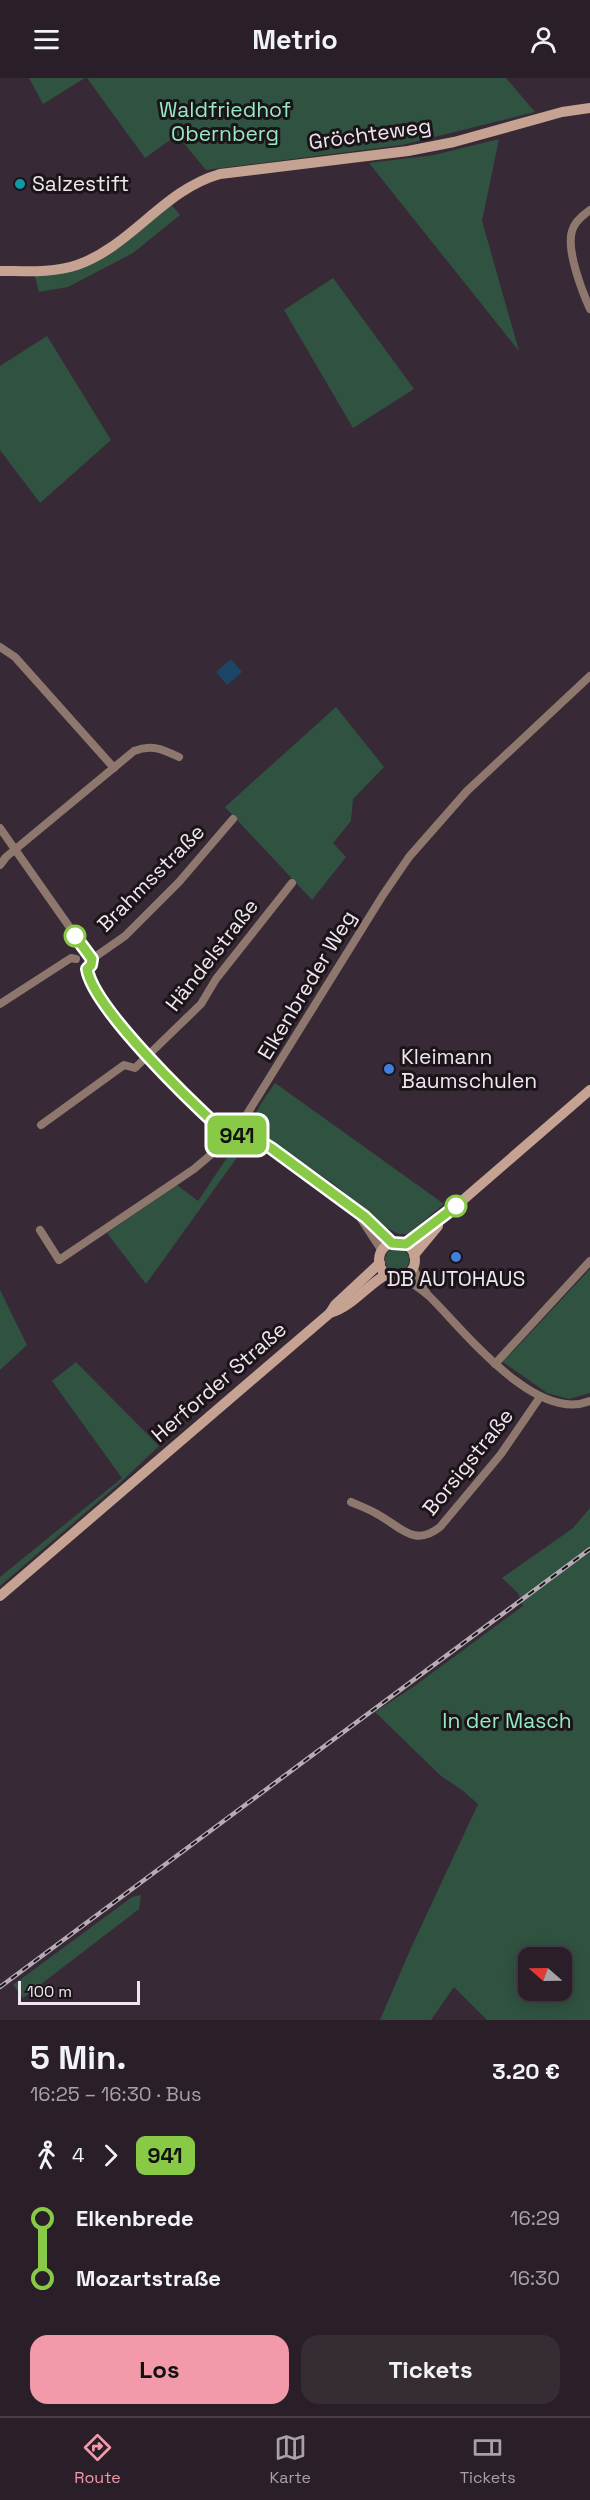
<!DOCTYPE html>
<html lang="de">
<meta charset="utf-8">
<style>
body{margin:0;font-family:"Space Grotesk",sans-serif;background:#362c34;color:#f1f3f6;height:100vh;display:flex;flex-direction:column;font-size:22px;white-space:nowrap}
*{box-sizing:border-box;margin:0}
p{font-size:20px;color:#a5a2a8}
.icon{flex:none;width:33px;height:33px;fill:none;stroke:currentColor;stroke-width:2;stroke-linecap:round;stroke-linejoin:round}
.map{position:relative;height:1942px;overflow:hidden}
.drawer{display:flex;flex-direction:column;background:#2a1f28;flex:1}
.drawer>*{flex:none}
.badge{padding:0 12px;border-radius:9px;font-size:21px;line-height:39px}
.needle{width:39px;rotate:290deg}
.buttons{position:absolute;left:518px;top:1869px;display:grid;gap:12px}
.buttons a{display:grid;place-items:center;width:54px;height:54px;border-radius:12px;background:#2a1f28;box-shadow:0 3px 15px #0003,0 0 0 2px #463d45;font-size:30px}
.scale{position:absolute;left:18px;bottom:15px;width:122px;box-sizing:border-box;padding-left:6px;border:3px solid #f0e6ef;border-top:0;font-size:16px;line-height:21px;white-space:nowrap;color:#f0e6ef;-webkit-text-stroke:4px #1b151a;paint-order:stroke}
.map>.badge{position:absolute;translate:-50% -50%;box-shadow:0 0 0 3px #fff}
.legs{display:flex;align-items:center;gap:9px;height:66px;padding:0 30px;font-size:20px}
.legs p{margin-inline-start:auto}
.head{display:flex;align-items:center;justify-content:space-between;height:102px;padding:0 30px}
h1{font-size:33px;font-weight:700;line-height:45px}
.button{display:flex;gap:12px;margin-top:auto;padding:12px 30px}
.button a{flex:1;height:69px;border-radius:18px;background:#f39aaa;color:#111;font-size:24px;font-weight:700;line-height:69px;text-align:center}
.button a+a{background:#362c34;color:#f1f3f6}
ul{padding:0 30px;list-style:none}
li{display:flex;align-items:center;gap:21px;height:60px;font-size:22px}
li i{display:grid;place-items:center;width:9px;height:100%;margin:0 8px;background:currentColor}
li i::after{content:'';width:15px;height:15px;margin:-8px;border:4px solid;border-radius:50%;background:#2a1f28}
li p{margin-inline-start:auto}
li:first-child i{background:linear-gradient(#0000 50%,currentColor 0)}
li:last-child i{background:linear-gradient(currentColor 50%,#0000 0)}
header{display:flex;justify-content:space-between;align-items:center;height:78px;padding:0 30px;background:#2a1f28;font-size:27px;font-weight:700}
.tabs{display:flex;justify-content:space-around;align-items:center;height:84px;border-top:2px solid #463d45;background:#2a1f28;font-size:16px;color:#a5a2a8}
.tabs a{display:grid;justify-items:center;gap:3px}
.tabs .on{color:#f39aaa}
.map>svg:first-child{display:block}
.green{fill:#305241;fill-rule:evenodd}
.water{fill:#1c4665}
.lines{fill:none;stroke-linecap:round;stroke-linejoin:round}
.street{stroke:#8e786e;stroke-width:8}
.secondary{stroke:#c5a291;stroke-width:10}
.rail-casing{stroke:#b7acb6;stroke-width:4.5}
.rail{stroke:#1b151a;stroke-width:2;stroke-dasharray:7;stroke-linecap:butt}
.line-1-casing{stroke:#fff;stroke-width:14}
.line-1{stroke:#88c946;stroke-width:9}
.culture-dot{fill:#0f9aa8;stroke:#1b151a;stroke-width:2}
.stop-1-dot{fill:#fff;stroke:#88c946;stroke-width:3}
.shop-dot{fill:#3f7fe0;stroke:#1b151a;stroke-width:2}
.labels{text-anchor:middle;stroke-width:6;stroke-linejoin:round;paint-order:stroke}
.park-label{font-size:21px;fill:#96eac1;stroke:#1b151a}
.street-label{font-size:21px;fill:#f0e6ef;stroke:#1b151a}
.poi-label{font-size:21px;fill:#f0e6ef;stroke:#1b151a;text-anchor:start}
</style>
<header><svg class="icon" aria-label="menu" viewBox="0 0 24 24"><path d="M4 6h16M4 12h16M4 18h16"/></svg>Metrio<svg class="icon" aria-label="person" viewBox="0 0 24 24"><circle cx="12" cy="8" r="4"/><path d="M4 21q1-7 8-7t8 7"/></svg></header>
<div class="map">
<svg width="590" height="1942" viewBox="0 0 590 1942">
<rect width="100%" height="100%" fill="#382936"/>
<g class="green">
<path d="M 29,0 L 85,0 L 43,26 Z"/>
<path d="M 87,0 L 506,0 L 535,34 L 402,67 L 206,92 L 177,57 L 145,80 Z"/>
<path d="M 499,61 L 482,143 L 519,273 L 369,85 L 434,77 Z"/>
<path d="M 170,125 L 180,137 L 133,175 L 68,209 L 39,214 L 34,195 L 65,195 Z"/>
<path d="M 333,200 L 414,311 L 353,350 L 284,232 Z"/>
<path d="M 47,258 L 111,362 L 40,425 L 0,372 L 0,288 Z"/>
<path d="M 336,629 L 384,689 L 353,721 L 351,743 L 333,765 L 346,779 L 312,822 L 225,729 Z"/>
<path d="M 275,1005 L 444,1126 L 408,1156 L 399,1156 L 385,1149 L 334,1106 L 256,1053 C 248,1038 267,1018 275,1005 Z"/>
<path d="M 246,1067 L 146,1206 L 107,1155 L 177,1107 L 198,1123 L 235,1068 Z"/>
<circle cx="397" cy="1182" r="12"/>
<path d="M 590,1191 L 590,1315 L 569,1321 L 547,1315 L 503,1284 Z"/>
<path d="M 0,1212 L 27,1267 L 0,1292 Z"/>
<path d="M 76,1284 L 159,1368 L 120,1405 L 0,1508 L 0,1499 L 122,1400 L 52,1303 Z"/>
<path d="M 590,1430 L 590,1942 L 487,1942 L 454,1909 L 431,1942 L 380,1942 L 411,1870 L 478,1726 L 462,1712 L 441,1698 L 375,1634 L 413,1609 L 523,1528 L 518,1515 L 502,1500 L 573,1450 ZM 528,1880 L 561,1880 L 561,1912 L 528,1912 Z"/>
<path d="M 141,1817 L 139,1831 L 23,1920 L 13,1907 L 132,1819 Z"/>
</g>
<path class="water" d="M 231,581 L 242,594 L 227,607 L 216,594 Z"/>
<g class="lines">
<g class="street">
<path d="M 590,132 C 583,137 574,144 572,153 C 566,172 582,213 590,231"/>
<path d="M 0,569 L 15,579 L 114,690"/>
<path d="M 0,750 L 92,881 L 91,887 L 86,891 C 92,930 191,1024 223,1053 L 234,1057 L 250,1057 L 271,1070 L 365,1139 L 392,1165"/>
<path d="M 0,787 L 6,779 L 134,673 C 151,666 162,671 179,679"/>
<path d="M 92,881 L 125,858 L 179,804 L 233,741"/>
<path d="M 0,926 L 71,880 L 76,881"/>
<path d="M 41,1047 L 124,987 L 135,990 L 201,926 L 216,901 L 292,805"/>
<path d="M 358,1136 L 382,1173"/>
<path d="M 40,1152 L 59,1182 L 194,1091 L 234,1057 L 383,817 L 409,779 L 467,713 L 590,598"/>
<path d="M 413,1190 L 427,1216"/>
<path d="M 403,1198 C 411,1205 421,1211 429,1218 C 463,1251 535,1346 590,1323"/>
<path d="M 495,1286 L 590,1183"/>
<path d="M 351,1424 C 360,1428 369,1431 377,1436 C 400,1448 414,1470 440,1449 L 501,1376 L 540,1319"/>
</g>
<g class="secondary">
<path d="M 0,193 C 26,193 53,195 77,187 C 132,168 163,112 220,96 L 408,73 L 454,64 L 562,34 L 590,30"/>
<circle cx="397" cy="1182" r="18"/>
<path d="M 406,1166 L 456,1128 L 590,1012"/>
<path d="M 414,1177 L 438,1148"/>
<path d="M 330,1235 C 352,1229 367,1207 387,1196"/>
<path d="M 0,1518 L 330,1235 L 335,1227 L 380,1185"/>
</g>
<defs>
<path id="rail" d="M 0,1909 L 590,1471"/>
</defs>
<use href="#rail" class="rail-casing"/>
<use href="#rail" class="rail"/>
</g>
<g class="lines">
<defs>
<path id="line-1" d="M 75,858 L 92,881 L 91,887 L 87,891 C 93,930 191,1024 223,1053 L 234,1057 L 250,1057 L 271,1070 L 365,1139 L 392,1165 L 406,1166 L 456,1128"/>
</defs>
<use href="#line-1" class="line-1-casing"/>
<use href="#line-1" class="line-1"/>
</g>
<circle class="culture-dot" cx="20" cy="106" r="6"/>
<g class="stop-1-dot">
<circle cx="75" cy="858" r="10"/>
<circle cx="456" cy="1128" r="10"/>
</g>
<g class="shop-dot">
<circle cx="389" cy="991" r="6"/>
<circle cx="456" cy="1179" r="6"/>
</g>
<g class="labels">
<g class="park-label">
<text x="225" y="39">Waldfriedhof<tspan x="225" dy="24">Obernberg</tspan></text>
<text x="507" y="1650">In der Masch</text>
</g>
<g class="street-label">
<text transform="translate(370 56) rotate(-8)" y="7">Gröchteweg</text>
<text transform="translate(151 800) rotate(-45)" y="7">Brahmsstraße</text>
<text transform="translate(212 877) rotate(-52)" y="7">Händelstraße</text>
<text transform="translate(307 907) rotate(-59)" y="7">Elkenbreder Weg</text>
<text transform="translate(219 1304) rotate(-41)" y="7">Herforder Straße</text>
<text transform="translate(468 1384) rotate(-51)" y="7">Borsigstraße</text>
</g>
<g class="poi-label">
<text x="32" y="113">Salzestift</text>
<text x="401" y="986">Kleimann<tspan x="401" dy="24">Baumschulen</tspan></text>
<text x="456" y="1208" text-anchor="middle">DB AUTOHAUS</text>
</g>
</g>
</svg>
<div class="buttons">
<a><svg class="needle" viewBox="-14 -14 28 28"><path d="M0-13l5 13h-10z" fill="#e53935"/><path d="M0 13l5-13h-10z" fill="#a5a2a8"/></svg></a>
</div>
<div class="scale">100 m</div>
<b class="badge" style="left:237px;top:1057px;background:#88c946;color:#111">941</b>
</div>
<section class="drawer">
<div class="head"><div><h1>5 Min.</h1><p>16:25 – 16:30 · Bus</p></div><b>3.20 €</b></div>
<div class="legs"><svg class="icon" aria-label="walk" viewBox="0 0 24 24"><circle cx="13" cy="4" r="2"/><path d="M13 8l-2 6 4 7M11 14l-3 7M7 12l3-4h3l4 4"/></svg>4<svg class="icon" aria-label="forward" viewBox="0 0 24 24"><path d="M9 5l7 7-7 7"/></svg><b class="badge" style="background:#88c946;color:#111">941</b></div>
<ul>
<li><i style="color:#88c946"></i><b>Elkenbrede</b><p>16:29</p></li>
<li><i style="color:#88c946"></i><b>Mozartstraße</b><p>16:30</p></li>
</ul>
<div class="button"><a>Los</a><a>Tickets</a></div>
</section>
<nav class="tabs">
<a class="on"><svg class="icon" aria-label="directions" viewBox="0 0 24 24"><path d="M12 3l9 9-9 9-9-9zM9 14v-3h6M13 9l2 2-2 2"/></svg>Route</a>
<a><svg class="icon" aria-label="map" viewBox="0 0 24 24"><path d="M3 6l6-2 6 2 6-2v14l-6 2-6-2-6 2zM9 4v14M15 6v14"/></svg>Karte</a>
<a><svg class="icon" aria-label="tickets" viewBox="0 0 24 24"><path d="M3 7h18v10H3zM15 7v10"/></svg>Tickets</a>
</nav>
